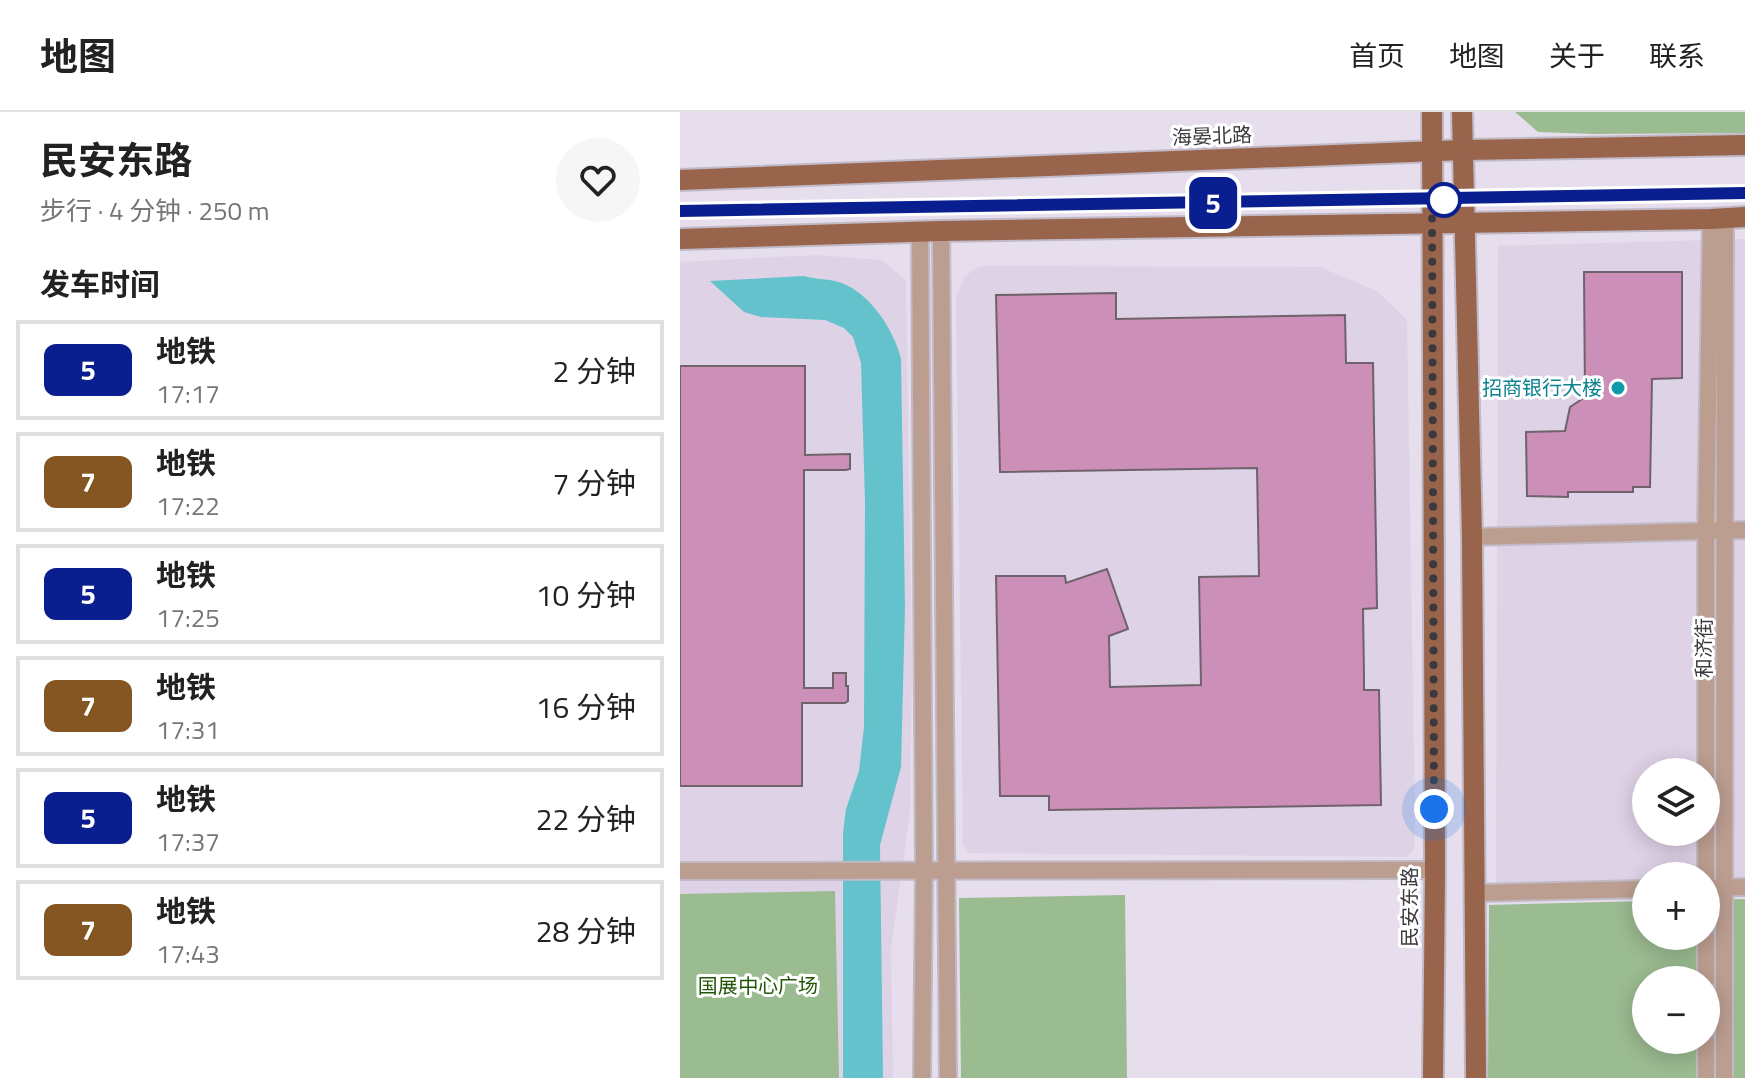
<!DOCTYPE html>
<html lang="zh">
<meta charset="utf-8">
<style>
body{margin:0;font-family:"Titillium Web","Noto Sans SC",sans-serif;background:#f6f6f6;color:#222;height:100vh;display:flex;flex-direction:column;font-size:30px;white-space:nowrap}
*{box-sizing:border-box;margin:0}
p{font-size:26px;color:#767676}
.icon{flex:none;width:44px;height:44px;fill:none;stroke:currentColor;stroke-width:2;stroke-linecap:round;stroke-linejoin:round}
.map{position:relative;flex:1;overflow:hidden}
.details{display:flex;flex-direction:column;background:#fff;width:680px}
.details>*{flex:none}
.badge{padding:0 16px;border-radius:12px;font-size:28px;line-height:52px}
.buttons{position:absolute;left:952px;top:646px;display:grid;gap:16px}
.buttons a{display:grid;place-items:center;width:88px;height:88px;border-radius:50%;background:#fff;box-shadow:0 4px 20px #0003;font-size:40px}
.you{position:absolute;width:40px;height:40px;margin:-20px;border:6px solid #fff;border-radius:50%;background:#1a73e8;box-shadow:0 0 0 12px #1a73e833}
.map>.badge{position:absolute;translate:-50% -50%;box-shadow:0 0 0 4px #fff}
h2{padding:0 40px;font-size:30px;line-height:72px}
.round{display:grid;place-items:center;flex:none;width:84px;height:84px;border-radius:42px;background:#f6f6f6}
.headline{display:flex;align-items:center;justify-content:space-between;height:136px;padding:0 40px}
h1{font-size:38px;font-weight:700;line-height:60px}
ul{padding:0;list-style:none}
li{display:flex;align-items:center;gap:24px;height:100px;margin:0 16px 12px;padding:0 24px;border:4px solid #e0e0e0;border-radius:0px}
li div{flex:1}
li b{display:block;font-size:30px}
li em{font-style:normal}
li .badge{min-width:88px;font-weight:700;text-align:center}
header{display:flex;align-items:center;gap:48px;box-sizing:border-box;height:112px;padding:0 40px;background:#fff;border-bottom:2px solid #e0e0e0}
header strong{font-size:38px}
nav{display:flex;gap:44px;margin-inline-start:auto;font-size:28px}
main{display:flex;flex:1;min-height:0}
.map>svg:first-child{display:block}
.built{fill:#ded2e7;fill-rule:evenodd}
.green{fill:#9bbb91;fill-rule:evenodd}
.water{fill:#63c2cb}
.building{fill:#cc8fb8;stroke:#6f626a;stroke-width:2}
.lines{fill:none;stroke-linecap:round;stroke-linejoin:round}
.minor-casing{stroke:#c1bac6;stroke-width:20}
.major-casing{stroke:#c1bac6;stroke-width:24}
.minor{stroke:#bc9e90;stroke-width:16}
.major{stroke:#98644c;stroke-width:20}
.line-casing{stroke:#fff;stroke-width:18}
.line{stroke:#091f8f;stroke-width:12}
.walk{stroke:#3c393e;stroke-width:8;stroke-dasharray:0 14.4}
.stop-dot{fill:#fff;stroke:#091f8f;stroke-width:4}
.culture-dot{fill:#0f9aa8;stroke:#fff;stroke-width:3}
.labels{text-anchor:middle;stroke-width:6;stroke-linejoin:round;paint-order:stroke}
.street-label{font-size:20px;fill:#3c393e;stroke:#fff}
.culture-label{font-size:20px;fill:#0d838f;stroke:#fff;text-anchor:end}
.park-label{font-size:20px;fill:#205606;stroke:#fff}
</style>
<header>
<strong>地图</strong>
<nav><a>首页</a><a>地图</a><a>关于</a><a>联系</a></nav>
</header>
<main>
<section class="details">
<div class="headline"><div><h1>民安东路</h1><p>步行 · 4 分钟 · 250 m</p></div><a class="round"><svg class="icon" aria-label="heart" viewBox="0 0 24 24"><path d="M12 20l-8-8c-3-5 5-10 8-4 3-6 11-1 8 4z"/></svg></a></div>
<h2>发车时间</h2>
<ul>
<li><span class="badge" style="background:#091f8f;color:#fff">5</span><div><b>地铁</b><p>17:17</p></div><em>2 分钟</em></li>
<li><span class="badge" style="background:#855622;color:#fff">7</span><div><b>地铁</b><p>17:22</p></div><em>7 分钟</em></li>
<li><span class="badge" style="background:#091f8f;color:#fff">5</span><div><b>地铁</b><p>17:25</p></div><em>10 分钟</em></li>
<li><span class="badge" style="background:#855622;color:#fff">7</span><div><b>地铁</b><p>17:31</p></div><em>16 分钟</em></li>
<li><span class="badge" style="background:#091f8f;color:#fff">5</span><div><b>地铁</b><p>17:37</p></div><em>22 分钟</em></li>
<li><span class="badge" style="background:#855622;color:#fff">7</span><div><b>地铁</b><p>17:43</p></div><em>28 分钟</em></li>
</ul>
</section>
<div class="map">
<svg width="1065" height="966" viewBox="0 0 1065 966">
<rect width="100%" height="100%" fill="#e6deec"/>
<g class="built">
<path d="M 1065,127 L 1065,770 L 1026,771 L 1026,764 L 966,764 L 966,772 L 816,776 L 818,134 ZM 966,660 L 1026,660 L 1026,720 L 966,720 Z"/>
<path d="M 136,143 L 201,148 L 226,168 L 232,553 L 230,699 L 211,837 L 213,966 L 0,966 L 0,150 Z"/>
<path d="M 299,154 L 640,155 L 697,179 L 727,208 L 735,705 L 734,736 L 727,745 L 289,741 L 283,733 L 276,186 L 284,165 Z"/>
</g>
<g class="green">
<path d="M 835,0 L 1065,0 L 1065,21 L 915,22 L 858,20 Z"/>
<path d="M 155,779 L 159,966 L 0,966 L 0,782 Z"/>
<path d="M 445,783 L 447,966 L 281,966 L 279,786 Z"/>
<path d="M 1065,787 L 1065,966 L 808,966 L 809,793 L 966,789 L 966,824 L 1026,824 L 1026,788 ZM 966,868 L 1026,868 L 1026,928 L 966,928 Z"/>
</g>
<path class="water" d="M 124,164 C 134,167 144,167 155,169 C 187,176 214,217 221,247 L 225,495 L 221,655 L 200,733 L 203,966 L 163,966 L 163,721 L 166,697 L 179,659 L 184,615 L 185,390 L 181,251 L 173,225 L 164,216 L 145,208 L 81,205 L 64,200 L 30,169 Z"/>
<g class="building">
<path d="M 904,160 L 1002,160 L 1002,266 L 972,267 L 970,375 L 953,375 L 953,380 L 888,380 L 888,385 L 847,384 L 846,320 L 885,319 L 890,295 L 905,285 Z"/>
<path d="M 436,181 L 436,207 L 665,203 L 666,251 L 693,251 L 697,496 L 683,497 L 684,564 L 684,578 L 699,578 L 701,693 L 369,698 L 369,684 L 320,684 L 316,464 L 385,464 L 386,471 L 427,457 L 448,517 L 429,524 L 430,575 L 521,573 L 519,465 L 579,464 L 577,356 L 320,360 L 316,183 Z"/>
<path d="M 0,254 L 125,254 L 125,343 L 170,342 L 170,357 L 166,358 L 124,358 L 124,576 L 153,576 L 153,561 L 166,561 L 166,574 L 168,574 L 168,589 L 165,591 L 122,591 L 122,674 L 0,674 Z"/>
</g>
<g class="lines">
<defs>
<g id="minor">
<path d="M 261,119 L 268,966"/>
<path d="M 240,121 L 244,759 L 242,966"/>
<path d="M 792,425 L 1065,418"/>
<path d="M 0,759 L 755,758"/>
<path d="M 1026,771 L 1026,418 L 1031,107"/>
<path d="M 1035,776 L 1065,775"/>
<path d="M 796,781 L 966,777"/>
<path d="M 1026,868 L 1026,824"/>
<path d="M 1026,966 L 1026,928"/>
<path d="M 1044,966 L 1045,106"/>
</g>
<g id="major">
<path d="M 752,0 L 755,758 L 753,966"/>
<path d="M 782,0 L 792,425 L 796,966"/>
<path d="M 0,68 L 783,38 L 1065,33"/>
<path d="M 0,127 L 261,119 L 1031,107 L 1065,105"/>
</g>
</defs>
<use href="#minor" class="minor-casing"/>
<use href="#major" class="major-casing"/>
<use href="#minor" class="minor"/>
<use href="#major" class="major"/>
</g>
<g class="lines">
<defs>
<path id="line" d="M 0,99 L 1065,81"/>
</defs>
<use href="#line" class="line-casing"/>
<use href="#line" class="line"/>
<path class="walk" d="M 754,697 L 752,88 L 764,88"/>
</g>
<circle class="stop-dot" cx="764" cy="88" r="16"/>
<circle class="culture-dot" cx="938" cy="276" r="8"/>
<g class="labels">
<g class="street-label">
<text transform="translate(532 24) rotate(-2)" y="7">海晏北路</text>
<text transform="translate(1024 536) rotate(-90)" y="7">和济街</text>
<text transform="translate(730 795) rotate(-90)" y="7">民安东路</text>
</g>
<g class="culture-label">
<text x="922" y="283">招商银行大楼</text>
</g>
<g class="park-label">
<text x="78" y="881">国展中心广场</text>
</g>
</g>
</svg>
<div class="buttons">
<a><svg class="icon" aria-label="layers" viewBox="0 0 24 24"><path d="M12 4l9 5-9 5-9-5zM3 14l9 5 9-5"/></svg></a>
<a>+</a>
<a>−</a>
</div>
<div class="you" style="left:754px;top:697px"></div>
<b class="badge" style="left:533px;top:91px;background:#091f8f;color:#fff">5</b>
</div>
</main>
